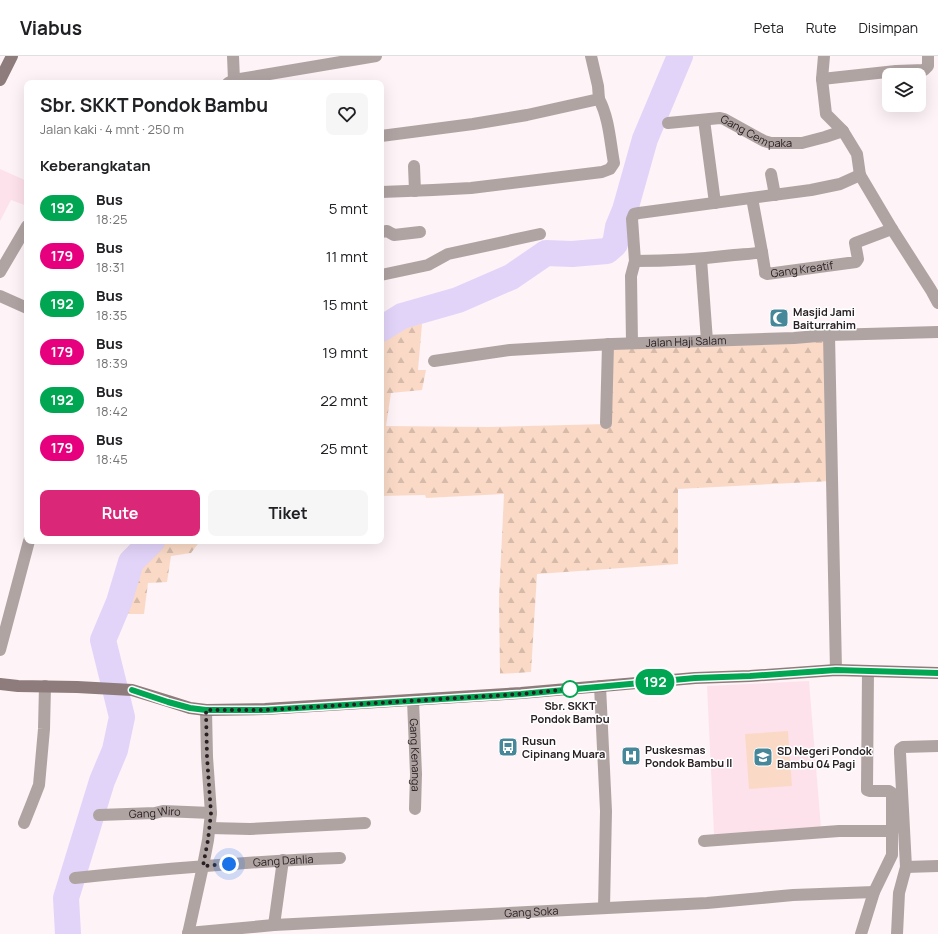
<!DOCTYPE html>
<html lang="id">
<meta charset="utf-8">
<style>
body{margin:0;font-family:Manrope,sans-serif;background:#f6f6f6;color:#202124;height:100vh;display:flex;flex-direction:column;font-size:15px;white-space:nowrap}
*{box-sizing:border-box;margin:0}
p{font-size:13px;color:#757577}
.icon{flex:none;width:22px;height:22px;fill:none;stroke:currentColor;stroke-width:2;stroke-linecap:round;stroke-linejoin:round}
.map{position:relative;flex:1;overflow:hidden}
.panel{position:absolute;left:24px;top:24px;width:360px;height:464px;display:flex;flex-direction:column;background:#fff;border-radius:8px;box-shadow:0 4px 16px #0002}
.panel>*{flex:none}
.badge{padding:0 8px;border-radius:13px;font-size:14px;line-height:26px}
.fabs{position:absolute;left:882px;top:12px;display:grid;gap:8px}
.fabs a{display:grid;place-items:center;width:44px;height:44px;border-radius:8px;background:#fff;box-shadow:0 4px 16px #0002;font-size:20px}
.you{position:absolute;width:20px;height:20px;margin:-10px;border:3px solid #fff;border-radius:50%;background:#1a73e8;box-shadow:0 0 0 6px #1a73e833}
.map>.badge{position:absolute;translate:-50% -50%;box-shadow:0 0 0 2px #fff}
h2{padding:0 16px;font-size:15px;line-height:36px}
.round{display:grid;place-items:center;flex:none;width:42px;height:42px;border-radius:8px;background:#f6f6f6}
.head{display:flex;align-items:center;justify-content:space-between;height:68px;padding:0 16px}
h1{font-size:19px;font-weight:700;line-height:30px}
.action{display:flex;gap:8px;margin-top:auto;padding:8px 16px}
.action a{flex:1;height:46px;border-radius:8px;background:#db2777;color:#fff;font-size:16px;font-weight:700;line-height:46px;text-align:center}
.action a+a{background:#f6f6f6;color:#202124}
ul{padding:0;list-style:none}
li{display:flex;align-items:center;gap:12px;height:48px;padding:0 16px}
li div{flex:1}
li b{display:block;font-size:15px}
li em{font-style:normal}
li .badge{min-width:44px;font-weight:700;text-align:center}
header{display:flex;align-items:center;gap:24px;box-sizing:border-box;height:56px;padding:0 20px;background:#fff;border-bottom:1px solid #e0e0e0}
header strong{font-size:19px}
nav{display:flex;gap:22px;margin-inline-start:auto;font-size:14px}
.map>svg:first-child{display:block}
.built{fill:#fee2eb}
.green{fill:#fadac7}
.forest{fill:url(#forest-firs)}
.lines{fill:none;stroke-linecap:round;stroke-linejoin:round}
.river{stroke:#e2d4f9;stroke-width:26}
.street{stroke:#b0a4a3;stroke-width:12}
.secondary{stroke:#8d7c7b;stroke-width:12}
.line-casing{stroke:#fff;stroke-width:9}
.line{stroke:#00a651;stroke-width:6}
.walk{stroke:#292023;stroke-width:4;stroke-dasharray:0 7.2}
.stop-dot{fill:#fff;stroke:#00a651;stroke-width:2}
.labels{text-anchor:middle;stroke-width:3;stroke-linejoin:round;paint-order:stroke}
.street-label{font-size:11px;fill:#292023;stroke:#fff}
.poi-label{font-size:11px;font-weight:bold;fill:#292023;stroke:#fff;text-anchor:start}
.stop-label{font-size:11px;font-weight:bold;fill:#292023;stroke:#fff}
</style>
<header>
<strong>Viabus</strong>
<nav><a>Peta</a><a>Rute</a><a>Disimpan</a></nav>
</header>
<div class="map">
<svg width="938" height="878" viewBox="0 0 938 878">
<defs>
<pattern id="forest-firs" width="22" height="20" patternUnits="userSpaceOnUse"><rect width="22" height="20" fill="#fadac7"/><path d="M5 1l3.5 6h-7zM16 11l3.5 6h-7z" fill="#d6bbab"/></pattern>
</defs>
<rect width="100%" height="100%" fill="#fef3f7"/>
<g class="built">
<path d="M 0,113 L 27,125 L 27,150 L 11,144 L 0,165 Z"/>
<path d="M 809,625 L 821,772 L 714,778 L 707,630 Z"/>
</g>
<path class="green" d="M 788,675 L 792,730 L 749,733 L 745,678 Z"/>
<g class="forest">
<path d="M 422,268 L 418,314 L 426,314 L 422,334 L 391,337 L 386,370 L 489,371 L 607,368 L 609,289 L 826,282 L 831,425 L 678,433 L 678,508 L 537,518 L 531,616 L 500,618 L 499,543 L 504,438 L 426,442 L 425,439 L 381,440 L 381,281 L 398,270 Z"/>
<path d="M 155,485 L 200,485 L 191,497 L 171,500 L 167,526 L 148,527 L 144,558 L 121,558 L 134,508 Z"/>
</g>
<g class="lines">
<g class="river">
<path d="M 381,273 L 402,260 L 458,244 L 511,221 L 546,197 L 572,198 L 607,195 L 615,188 L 618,171 L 625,154 L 645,83 L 680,0"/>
<path d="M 68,878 L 66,842 L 102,725 L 115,694 L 122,661 L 103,584 L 119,546 L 131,506 L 152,485"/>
</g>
<g class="street">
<path d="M 233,0 L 234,24"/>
<path d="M 824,0 L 822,23 L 826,58 L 843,75 L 857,98 L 860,119 L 892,173 L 931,234 L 938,247"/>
<path d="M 822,23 L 896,15 L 924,14 L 928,10 L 928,0"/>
<path d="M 228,27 L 234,24 L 376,0"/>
<path d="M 704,64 L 715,147"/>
<path id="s1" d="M 668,67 L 720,62 L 724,63 L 764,85 L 771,87 L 802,87 L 825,81 L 843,75"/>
<path d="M 381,80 L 473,68 L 527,59 L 599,43 L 598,30 L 591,0"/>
<path d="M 414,110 L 415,135"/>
<path d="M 771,118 L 775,139"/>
<path d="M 381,136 L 433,134 L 471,132 L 602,116 L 610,113 L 614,107 C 610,85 609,62 599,43"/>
<path d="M 752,142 L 762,196"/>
<path d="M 381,176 L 387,175 L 394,179 L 420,176"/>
<path d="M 701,203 L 707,285"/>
<path id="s2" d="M 635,205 C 668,205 701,203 734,199 C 744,198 753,198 762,196 L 765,215 L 765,217 L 767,218 L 856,206 L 858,203 L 855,187 L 892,173"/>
<path d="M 0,216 L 27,170"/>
<path d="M 381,219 L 428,209 L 448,198 L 540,178"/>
<path d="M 0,240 L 27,252"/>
<path d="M 829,279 L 836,614"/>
<path d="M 632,287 L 631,220 L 635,205 L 632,163 L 634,158 L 639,157 L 811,134 L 840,128 L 860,119"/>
<path id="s3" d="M 434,305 L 510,294 L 612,288 L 794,282 L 829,279 L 938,276"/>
<path d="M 606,367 L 608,288"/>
<path d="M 0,594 L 29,485"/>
<path d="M 600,630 L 606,755 L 604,852"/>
<path id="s4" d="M 413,644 L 416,718 L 415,753"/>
<path id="s5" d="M 99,759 L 155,757 L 163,755 L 211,757"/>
<path d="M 24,767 L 32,747 L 39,729 L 44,673 L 45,630"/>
<path d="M 210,772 L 250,773 L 365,767"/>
<path d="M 704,785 L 839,775 L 893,775"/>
<path d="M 906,811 L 938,810"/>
<path id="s6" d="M 75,822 C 163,813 251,805 340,802"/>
<path d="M 274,869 L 283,804"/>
<path id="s7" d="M 188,877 L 274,869 L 707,847 L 793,839 L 874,836"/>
<path d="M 188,878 L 203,810 L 208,784 L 211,757 L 207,701 L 206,654"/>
<path d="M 861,878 L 874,836 L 892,799 L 892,737 L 889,735 L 870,735 L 867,734 L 867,732 L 868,615"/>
<path d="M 897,878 L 899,837 L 906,811 L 900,697 L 900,693 L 903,691 L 938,690"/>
</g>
<g class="secondary">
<path d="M 0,24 L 12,0"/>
<path d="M 0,628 L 18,630 L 77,631 L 132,634 L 168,645 L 190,652 L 206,654 L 265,653 L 521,637 L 695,622 L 750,620 L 836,614 L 938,617"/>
</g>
</g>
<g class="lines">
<defs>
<path id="line" d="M 132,634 L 168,646 L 190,652 L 206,654 L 265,654 L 521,638 L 695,622 L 750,620 L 836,614 L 938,617"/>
</defs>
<use href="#line" class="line-casing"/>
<use href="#line" class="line"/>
<path class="walk" d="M 229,808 L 203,810 L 208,784 L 211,757 L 207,701 L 206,654 L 265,654 L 521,638 L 570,633"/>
</g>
<defs>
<symbol id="mosque-square" viewBox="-11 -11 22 22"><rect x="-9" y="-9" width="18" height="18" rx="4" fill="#47879a" stroke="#fff"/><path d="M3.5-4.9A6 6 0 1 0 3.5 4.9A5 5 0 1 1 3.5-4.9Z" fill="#fff"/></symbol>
<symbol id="bus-square" viewBox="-11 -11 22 22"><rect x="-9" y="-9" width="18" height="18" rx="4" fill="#47879a" stroke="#fff"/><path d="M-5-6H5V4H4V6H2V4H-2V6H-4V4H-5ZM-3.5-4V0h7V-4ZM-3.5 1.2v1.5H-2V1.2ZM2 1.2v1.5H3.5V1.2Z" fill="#fff"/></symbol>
<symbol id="hospital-square" viewBox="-11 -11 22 22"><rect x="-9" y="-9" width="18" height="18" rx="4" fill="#47879a" stroke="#fff"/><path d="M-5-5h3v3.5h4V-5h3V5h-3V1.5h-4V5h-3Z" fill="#fff"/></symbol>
<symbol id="school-square" viewBox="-11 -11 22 22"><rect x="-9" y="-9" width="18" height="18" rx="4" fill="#47879a" stroke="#fff"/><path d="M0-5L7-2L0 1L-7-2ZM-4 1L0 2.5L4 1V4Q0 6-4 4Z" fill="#fff"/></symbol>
</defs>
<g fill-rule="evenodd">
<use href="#mosque-square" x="768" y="251" width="22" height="22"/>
<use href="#bus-square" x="497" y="680" width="22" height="22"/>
<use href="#hospital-square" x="620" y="689" width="22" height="22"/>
<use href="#school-square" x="752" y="690" width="22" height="22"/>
</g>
<circle class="stop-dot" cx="570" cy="633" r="8"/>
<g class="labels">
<g class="street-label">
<text dy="4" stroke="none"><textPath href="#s1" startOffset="92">Gang Cempaka</textPath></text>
<text dy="4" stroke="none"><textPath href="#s2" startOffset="186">Gang Kreatif</textPath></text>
<text dy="4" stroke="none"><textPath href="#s3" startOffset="253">Jalan Haji Salam</textPath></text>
<text dy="4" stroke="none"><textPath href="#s4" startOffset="55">Gang Kenanga</textPath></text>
<text dy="4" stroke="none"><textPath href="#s5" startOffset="56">Gang Wiro</textPath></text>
<text dy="4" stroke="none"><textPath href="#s6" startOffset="209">Gang Dahlia</textPath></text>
<text dy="4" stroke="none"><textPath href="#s7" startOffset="344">Gang Soka</textPath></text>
</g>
<g class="poi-label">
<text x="793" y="260">Masjid Jami<tspan x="793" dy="13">Baiturrahim</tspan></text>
<text x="522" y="689">Rusun<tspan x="522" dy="13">Cipinang Muara</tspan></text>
<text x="645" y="698">Puskesmas<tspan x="645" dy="13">Pondok Bambu II</tspan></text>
<text x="777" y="699">SD Negeri Pondok<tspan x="777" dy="13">Bambu 04 Pagi</tspan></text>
</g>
<g class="stop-label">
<text x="570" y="654">Sbr. SKKT<tspan x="570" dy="13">Pondok Bambu</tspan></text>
</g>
</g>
</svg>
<div class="fabs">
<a><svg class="icon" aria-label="layers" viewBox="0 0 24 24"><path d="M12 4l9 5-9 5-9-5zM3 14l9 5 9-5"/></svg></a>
</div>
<div class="you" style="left:229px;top:808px"></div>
<b class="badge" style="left:655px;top:626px;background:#00a651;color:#fff">192</b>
<section class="panel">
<div class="head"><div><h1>Sbr. SKKT Pondok Bambu</h1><p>Jalan kaki · 4 mnt · 250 m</p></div><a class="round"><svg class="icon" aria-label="heart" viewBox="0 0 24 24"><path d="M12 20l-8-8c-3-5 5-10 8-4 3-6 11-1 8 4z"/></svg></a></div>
<h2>Keberangkatan</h2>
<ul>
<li><span class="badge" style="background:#00a651;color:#fff">192</span><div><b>Bus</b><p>18:25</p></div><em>5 mnt</em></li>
<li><span class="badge" style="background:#e6007e;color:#fff">179</span><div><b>Bus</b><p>18:31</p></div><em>11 mnt</em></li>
<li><span class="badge" style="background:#00a651;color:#fff">192</span><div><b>Bus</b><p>18:35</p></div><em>15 mnt</em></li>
<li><span class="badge" style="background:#e6007e;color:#fff">179</span><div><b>Bus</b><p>18:39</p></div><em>19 mnt</em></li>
<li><span class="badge" style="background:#00a651;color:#fff">192</span><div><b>Bus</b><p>18:42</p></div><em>22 mnt</em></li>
<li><span class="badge" style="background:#e6007e;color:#fff">179</span><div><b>Bus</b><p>18:45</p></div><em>25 mnt</em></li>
</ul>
<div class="action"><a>Rute</a><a>Tiket</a></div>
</section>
</div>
